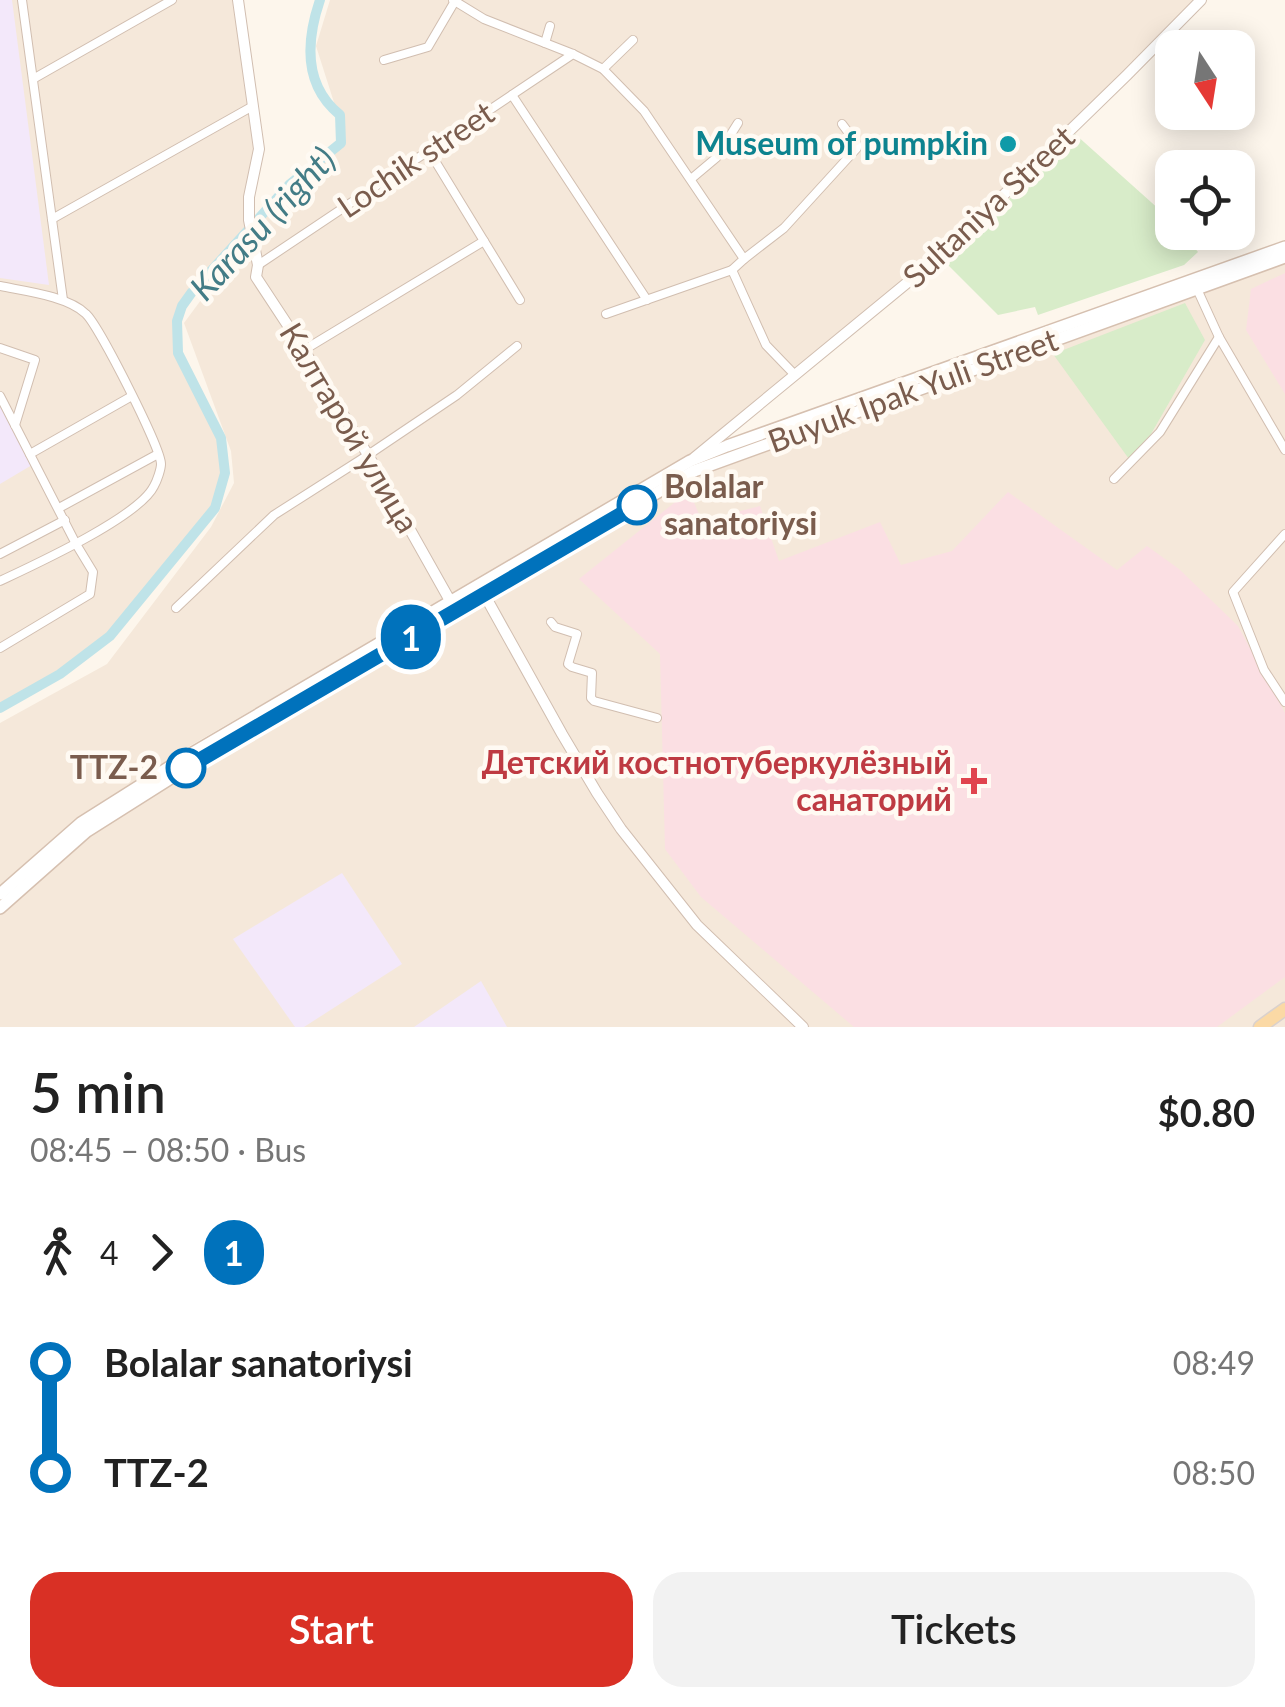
<!DOCTYPE html>
<meta charset="utf-8">
<style>
body{margin:0;font-family:Lato,sans-serif;background:#f2f2f2;color:#222;height:100vh;display:flex;flex-direction:column;font-size:38px;white-space:nowrap}
*{box-sizing:border-box;margin:0}
p{font-size:32px;color:#767676}
.icon{flex:none;width:55px;height:55px;fill:none;stroke:currentColor;stroke-width:2;stroke-linecap:round;stroke-linejoin:round}
.map{position:relative;height:1027px;overflow:hidden}
.details{display:flex;flex-direction:column;background:#fff;flex:1}
.details>*{flex:none}
.badge{padding:0 20px;border-radius:32px;font-size:35px;line-height:65px}
.needle{width:65px;rotate:168deg}
.buttons{position:absolute;left:1155px;top:30px;display:grid;gap:20px}
.buttons a{display:grid;place-items:center;width:100px;height:100px;border-radius:20px;background:#fff;box-shadow:0 5px 25px #0003;font-size:50px}
.map>.badge{position:absolute;translate:-50% -50%;box-shadow:0 0 0 5px #fff}
.legs{display:flex;align-items:center;gap:15px;height:110px;padding:0 30px;font-size:32px}
.legs p{margin-inline-start:auto}
.headline{display:flex;align-items:center;justify-content:space-between;height:170px;padding:0 30px}
h1{font-size:55px;font-weight:600;line-height:75px}
.primary-button{display:flex;gap:20px;margin-top:auto;padding:20px 30px}
.primary-button a{flex:1;height:115px;border-radius:30px;background:#d93025;color:#fff;font-size:40px;font-weight:600;line-height:115px;text-align:center}
.primary-button a+a{background:#f2f2f2;color:#222}
ul{padding:0 30px;list-style:none}
li{display:flex;align-items:center;gap:35px;height:110px;font-size:38px}
li i{display:grid;place-items:center;width:15px;height:100%;margin:0 12px;background:currentColor}
li i::after{content:'';width:25px;height:25px;margin:-12px;border:8px solid;border-radius:50%;background:#fff}
li p{margin-inline-start:auto}
li:first-child i{background:linear-gradient(#0000 50%,currentColor 0)}
li:last-child i{background:linear-gradient(currentColor 50%,#0000 0)}
.map>svg:first-child{display:block}
.residential{fill:#f5e8da;fill-rule:evenodd}
.education{fill:#f3e8fa}
.medical{fill:#fbdfe3}
.green{fill:#d8ecc9}
.lines{fill:none;stroke-linecap:round;stroke-linejoin:round}
.canal{stroke:#bfe3e8;stroke-width:10}
.minor-casing{stroke:#d1beb0;stroke-width:10}
.tertiary-casing{stroke:#d1beb0;stroke-width:12}
.secondary-casing{stroke:#d6c0b0;stroke-width:14}
.primary-casing{stroke:#dad1cd;stroke-width:15}
.minor{stroke:#fff;stroke-width:8}
.tertiary{stroke:#fff;stroke-width:10}
.secondary{stroke:#fff;stroke-width:11}
.primary{stroke:#fbd9a5;stroke-width:12}
.line-1-casing{stroke:#fff;stroke-width:22}
.line-1{stroke:#0072bc;stroke-width:15}
.culture-dot{fill:#0f9aa8;stroke:#fffaf3;stroke-width:4}
.stop-1-dot{fill:#fff;stroke:#0072bc;stroke-width:5}
.health-dot{fill:#e0444e;stroke:#fffaf3;stroke-width:4}
.labels{text-anchor:middle;stroke-width:9;stroke-linejoin:round;paint-order:stroke}
.culture-label{font-size:32px;font-weight:bold;fill:#0d838f;stroke:#fffaf3;text-anchor:end}
.street-label{font-size:32px;fill:#7a5c4d;stroke:#fffaf3}
.stop-label{font-size:32px;font-weight:bold;fill:#7a5c4d;stroke:#fffaf3;text-anchor:start}
.health-label{font-size:32px;font-weight:bold;fill:#be3a42;stroke:#fffaf3;text-anchor:end}
.water-label{font-size:35px;font-style:italic;fill:#437c86;stroke:#fffaf3}
</style>
<div class="map">
<svg width="1285" height="1027" viewBox="0 0 1285 1027">
<rect width="100%" height="100%" fill="#fdf6ec"/>
<path class="residential" d="M 0,0 L 238,0 L 259,149 L 249,197 L 251,232 L 275,200 L 341,138 L 338,115 L 316,46 L 330,0 L 1193,0 L 1044,156 L 907,285 L 693,459 L 1285,247 L 1285,1027 L 0,1027 L 0,723 L 107,664 L 211,527 L 234,483 L 231,451 L 184,323 L 243,243 L 239,242 L 192,292 L 182,306 L 177,321 L 178,353 L 221,438 L 225,473 L 215,508 L 110,636 L 60,674 L 0,708 ZM 482,577 L 543,696 L 484,594 L 95,825 L 176,754 Z"/>
<g class="education">
<path d="M 0,0 L 12,0 L 49,285 L 0,278 Z"/>
<path d="M 0,406 L 32,465 L 0,484 Z"/>
<path d="M 342,873 L 402,964 L 304,1027 L 295,1027 L 233,939 Z"/>
<path d="M 481,981 L 507,1027 L 414,1027 Z"/>
</g>
<g class="medical">
<path d="M 1285,273 L 1285,394 L 1246,330 L 1251,289 Z"/>
<path d="M 689,491 L 702,521 L 760,506 L 779,561 L 880,522 L 901,565 L 952,551 L 1008,492 L 1117,570 L 1147,546 L 1179,569 L 1238,626 L 1285,713 L 1285,977 L 1217,1027 L 854,1027 L 701,897 L 665,849 L 660,654 L 579,579 Z"/>
</g>
<g class="green">
<path d="M 1075,134 L 1161,211 L 1172,222 L 1172,232 L 1182,233 L 1198,252 L 1184,265 L 1038,315 L 1035,307 L 998,315 L 945,262 Z"/>
<path d="M 1185,303 L 1205,340 L 1151,434 L 1129,459 L 1053,354 Z"/>
</g>
<g class="lines">
<path class="canal" d="M 0,708 L 60,674 L 110,636 L 215,508 L 225,473 L 221,438 L 178,353 L 177,321 L 182,306 L 192,292 L 289,185 L 341,143 L 340,115 C 303,85 306,41 320,0"/>
<defs>
<g id="minor">
<path d="M 22,0 L 63,300"/>
<path d="M 453,0 L 484,19 L 573,54 L 603,69 L 644,111 L 744,259 L 732,270 L 766,345 L 794,374"/>
<path d="M 545,43 L 550,26"/>
<path d="M 384,60 L 428,47 L 455,1"/>
<path d="M 603,69 L 633,40"/>
<path d="M 33,79 L 172,0"/>
<path d="M 512,95 L 647,300"/>
<path d="M 429,151 L 520,300"/>
<path d="M 691,179 L 716,158 L 738,123"/>
<path d="M 52,219 L 253,106"/>
<path d="M 744,259 L 784,228 L 857,148 L 857,144 L 842,124"/>
<path d="M 258,265 L 573,54"/>
<path d="M 0,286 C 24,291 68,296 86,314 C 99,326 161,448 161,464 C 161,469 157,481 154,486 C 139,517 34,565 0,581"/>
<path d="M 1197,289 L 1219,337"/>
<path d="M 606,314 L 732,270"/>
<path d="M 0,348 L 35,360 L 15,425"/>
<path d="M 304,350 L 484,241"/>
<path d="M 0,396 L 76,544 L 93,572 L 90,594 L 0,648"/>
<path d="M 30,454 L 132,396"/>
<path d="M 1114,479 L 1160,432 L 1219,337 L 1285,450"/>
<path d="M 59,508 L 158,454"/>
<path d="M 1285,534 L 1233,592 L 1264,670 L 1285,702"/>
<path d="M 0,554 L 65,520"/>
<path d="M 176,608 L 274,515 L 368,455 L 457,395 L 517,346"/>
<path d="M 551,622 L 555,627 L 577,634 L 568,664 L 572,667 L 592,673 L 591,698 L 594,701 L 657,718"/>
</g>
<g id="tertiary">
<path d="M 238,0 L 259,149 L 249,197 L 249,220 L 258,265 L 256,277 L 304,350 L 368,455 L 453,606"/>
<path d="M 694,458 L 947,250 L 1127,75 L 1201,0"/>
<path d="M 484,594 L 562,734 L 597,793 L 621,829 L 697,925 L 803,1027"/>
</g>
<g id="secondary">
<path d="M 0,894 L 81,823 L 179,761 L 690,461 L 727,446 L 1285,247"/>
<path d="M 0,908 L 87,831 L 185,769 L 694,471 L 1285,257"/>
</g>
<path id="primary" d="M 1260,1027 L 1285,1009"/>
</defs>
<use href="#minor" class="minor-casing"/>
<use href="#tertiary" class="tertiary-casing"/>
<use href="#secondary" class="secondary-casing"/>
<use href="#primary" class="primary-casing"/>
<use href="#minor" class="minor"/>
<use href="#tertiary" class="tertiary"/>
<use href="#secondary" class="secondary"/>
<use href="#primary" class="primary"/>
</g>
<g class="lines">
<defs>
<path id="line-1" d="M 186,768 L 637,505"/>
</defs>
<use href="#line-1" class="line-1-casing"/>
<use href="#line-1" class="line-1"/>
</g>
<circle class="culture-dot" cx="1008" cy="144" r="10"/>
<g class="stop-1-dot">
<circle cx="637" cy="505" r="18"/>
<circle cx="186" cy="768" r="18"/>
</g>
<path class="health-dot" d="M969 766h10v10h10v10h-10v10h-10v-10h-10v-10h10z"/>
<g class="labels">
<g class="culture-label">
<text x="988" y="155">Museum of pumpkin</text>
</g>
<g class="street-label">
<text transform="translate(416 160) rotate(-34)" y="11">Lochik street</text>
<text transform="translate(989 207) rotate(-43)" y="11">Sultаniya Street</text>
<text transform="translate(913 391) rotate(-20)" y="11">Buyuk Ipak Yuli Street</text>
<text transform="translate(349 428) rotate(59)" y="11">Калтарой улица</text>
</g>
<g class="stop-label">
<text x="664" y="498">Bolalar<tspan x="664" dy="37">sanatoriysi</tspan></text>
<text x="158" y="779" text-anchor="end">TTZ-2</text>
</g>
<g class="health-label">
<text x="952" y="774">Детский костнотуберкулёзный<tspan x="952" dy="37">санаторий</tspan></text>
</g>
<g class="water-label">
<text transform="translate(263 224) rotate(-47)" y="12">Karasu (right)</text>
</g>
</g>
</svg>
<div class="buttons">
<a><svg class="needle" viewBox="-14 -14 28 28"><path d="M0-13l5 13h-10z" fill="#e53935"/><path d="M0 13l5-13h-10z" fill="#767676"/></svg></a>
<a><svg class="icon" aria-label="locate" viewBox="0 0 24 24"><circle cx="12" cy="12" r="6"/><path d="M12 2v4M12 18v4M2 12h4M18 12h4"/></svg></a>
</div>
<b class="badge" style="left:411px;top:637px;background:#0072bc;color:#fff">1</b>
</div>
<section class="details">
<div class="headline"><div><h1>5 min</h1><p>08:45 – 08:50 · Bus</p></div><b>$0.80</b></div>
<div class="legs"><svg class="icon" aria-label="walk" viewBox="0 0 24 24"><circle cx="13" cy="4" r="2"/><path d="M13 8l-2 6 4 7M11 14l-3 7M7 12l3-4h3l4 4"/></svg>4<svg class="icon" aria-label="forward" viewBox="0 0 24 24"><path d="M9 5l7 7-7 7"/></svg><b class="badge" style="background:#0072bc;color:#fff">1</b></div>
<ul>
<li><i style="color:#0072bc"></i><b>Bolalar sanatoriysi</b><p>08:49</p></li>
<li><i style="color:#0072bc"></i><b>TTZ-2</b><p>08:50</p></li>
</ul>
<div class="primary-button"><a>Start</a><a>Tickets</a></div>
</section>
